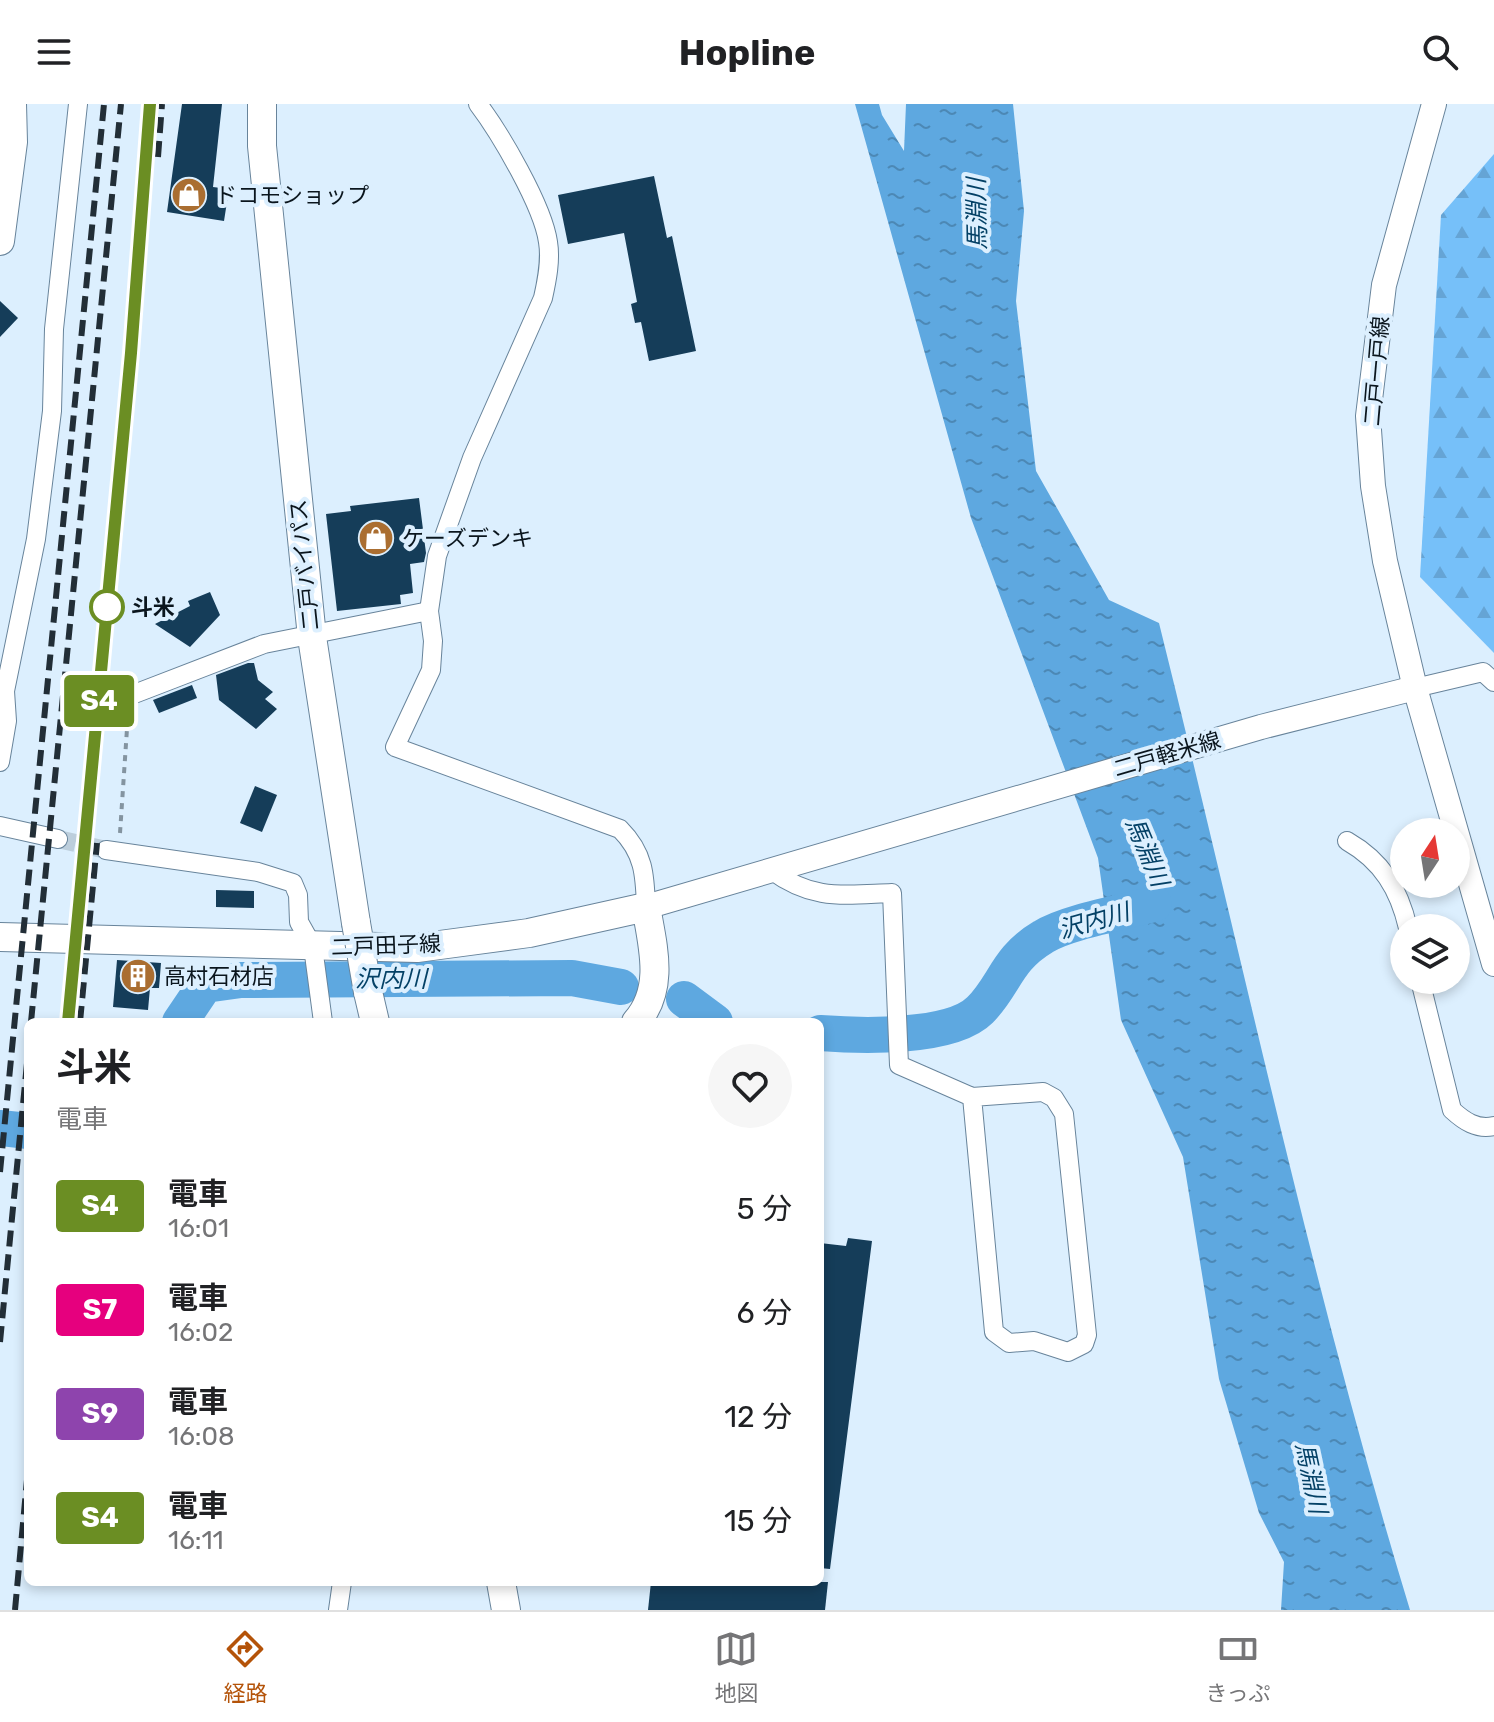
<!DOCTYPE html>
<html lang="ja">
<meta charset="utf-8">
<style>
body{margin:0;font-family:Rubik,"Noto Sans JP",sans-serif;background:#f6f6f6;color:#202124;height:100vh;display:flex;flex-direction:column;font-size:30px;white-space:nowrap}
*{box-sizing:border-box;margin:0}
p{font-size:26px;color:#757577}
.icon{flex:none;width:44px;height:44px;fill:none;stroke:currentColor;stroke-width:2;stroke-linecap:round;stroke-linejoin:round}
.map{position:relative;flex:1;overflow:hidden}
.sheet{position:absolute;left:24px;top:914px;width:800px;height:568px;display:flex;flex-direction:column;background:#fff;border-radius:12px;box-shadow:0 4px 12px #0003}
.sheet>*{flex:none}
.badge{padding:0 16px;border-radius:6px;font-size:28px;line-height:52px}
.needle{width:52px;rotate:12deg}
.buttons{position:absolute;left:1390px;top:714px;display:grid;gap:16px}
.buttons a{display:grid;place-items:center;width:80px;height:80px;border-radius:50%;background:#fff;box-shadow:0 4px 12px #0003;font-size:40px}
.map>.badge{position:absolute;translate:-50% -50%;box-shadow:0 0 0 4px #fff}
.round{display:grid;place-items:center;flex:none;width:84px;height:84px;border-radius:42px;background:#f6f6f6}
.headline{display:flex;align-items:center;justify-content:space-between;height:136px;padding:0 32px}
h1{font-size:38px;font-weight:700;line-height:60px}
ul{padding:0;list-style:none}
li{display:flex;align-items:center;gap:24px;height:104px;padding:0 32px}
li div{flex:1}
li b{display:block;font-size:30px}
li em{font-style:normal}
li .badge{min-width:88px;font-weight:700;text-align:center}
header{display:flex;justify-content:space-between;align-items:center;height:104px;padding:0 32px;background:#fff;font-size:36px;font-weight:700}
.tab-bar{display:flex;justify-content:space-around;align-items:center;height:112px;border-top:2px solid #e0e0e0;background:#fff;font-size:22px;color:#757577}
.tab-bar a{display:grid;justify-items:center;gap:4px}
.tab-bar .active{color:#b45309}
.map>svg:first-child{display:block}
.forest{fill:url(#forest-firs)}
.water{fill:url(#water-ripples)}
.lines{fill:none;stroke-linecap:round;stroke-linejoin:round}
.river{stroke:#5ea8e0;stroke-width:36}
.building{fill:#153d59}
.minor-tunnel{stroke:#bccedc;stroke-width:18;stroke-dasharray:18 9;stroke-linecap:butt}
.minor-casing{stroke:#68849b;stroke-width:20}
.secondary-casing{stroke:#68849b;stroke-width:26}
.primary-casing{stroke:#68849b;stroke-width:30}
.trunk-casing{stroke:#68849b;stroke-width:30}
.path{stroke:#8494a0;stroke-width:4;stroke-dasharray:6 6;stroke-linecap:butt}
.minor{stroke:#fff;stroke-width:18}
.secondary{stroke:#fff;stroke-width:24}
.primary{stroke:#fff;stroke-width:28}
.trunk{stroke:#fff;stroke-width:28}
.rail{stroke:#222e37;stroke-width:6;stroke-dasharray:16 8;stroke-linecap:butt}
.trunk-bridge-casing{stroke:#68849b;stroke-width:30;stroke-linecap:butt}
.trunk-bridge{stroke:#fff;stroke-width:28}
.line-casing{stroke:#fff;stroke-width:18}
.line{stroke:#6b8e23;stroke-width:12}
.stop-dot{fill:#fff;stroke:#6b8e23;stroke-width:4}
.labels{text-anchor:middle;stroke-width:8;stroke-linejoin:round;paint-order:stroke}
.poi-label{font-size:22px;fill:#0a151d;stroke:#dceffe;text-anchor:start}
.street-label{font-size:22px;fill:#0a151d;stroke:#dceffe}
.stop-label{font-size:22px;font-weight:bold;fill:#0a151d;stroke:#dceffe;text-anchor:start}
.water-label{font-size:24px;font-style:italic;fill:#044166;stroke:#dceffe}
</style>
<header><svg class="icon" aria-label="menu" viewBox="0 0 24 24"><path d="M4 6h16M4 12h16M4 18h16"/></svg>Hopline<svg class="icon" aria-label="search" viewBox="0 0 24 24"><circle cx="10" cy="10" r="6"/><path d="M15 15l6 6"/></svg></header>
<div class="map">
<svg width="1494" height="1506" viewBox="0 0 1494 1506">
<defs>
<pattern id="forest-firs" width="22" height="20" patternUnits="userSpaceOnUse" patternTransform="scale(2)"><rect width="22" height="20" fill="#76c0f9"/><path d="M5 1l3.5 6h-7zM16 11l3.5 6h-7z" fill="#65a4d5"/></pattern>
<pattern id="water-ripples" width="26" height="14" patternUnits="userSpaceOnUse" patternTransform="scale(2)"><rect width="26" height="14" fill="#5ea8e0"/><path d="M2 4q2-2 4 0t4 0M15 11q2-2 4 0t4 0" fill="none" stroke="#4c88b5"/></pattern>
</defs>
<rect width="100%" height="100%" fill="#dceffe"/>
<path class="forest" d="M 1494,50 L 1494,549 L 1420,473 L 1441,111 Z"/>
<path class="water" d="M 855,0 L 879,0 L 882,11 L 904,47 L 906,0 L 1013,0 L 1024,107 L 1016,197 L 1036,367 L 1109,496 L 1159,519 C 1241,848 1311,1181 1410,1506 L 1281,1506 L 1284,1458 L 1259,1409 L 1219,1275 L 1183,1053 L 1121,916 L 1098,754 L 971,414 Z"/>
<g class="lines">
<g class="river">
<path d="M 684,895 L 715,918"/>
<path d="M 180,918 L 205,881 L 241,876 L 572,874 L 621,883"/>
<path d="M 820,929 C 860,932 951,935 980,906 C 1005,881 1006,855 1043,833 C 1066,818 1125,808 1154,800"/>
<path d="M 0,1024 L 28,1027"/>
</g>
</g>
<g class="building">
<path d="M 182,0 L 222,0 L 213,83 L 229,85 L 224,117 L 167,108 Z"/>
<path d="M 654,72 L 667,134 L 672,132 L 696,247 L 649,257 L 641,218 L 635,219 L 631,200 L 637,198 L 624,129 L 568,140 L 558,91 Z"/>
<path d="M 0,197 L 18,214 L 0,233 Z"/>
<path d="M 419,394 L 426,449 L 424,458 L 410,460 L 413,489 L 400,491 L 401,500 L 337,507 L 326,410 L 351,407 L 350,402 Z"/>
<path d="M 210,488 L 220,511 L 190,543 L 155,520 L 190,502 L 188,497 Z"/>
<path d="M 248,559 L 254,559 L 258,576 L 273,588 L 265,595 L 277,605 L 256,625 L 219,596 L 216,571 Z"/>
<path d="M 192,581 L 197,594 L 159,609 L 153,596 Z"/>
<path d="M 255,682 L 277,691 L 262,728 L 240,719 Z"/>
<path d="M 216,786 L 254,787 L 254,804 L 216,803 Z"/>
<path d="M 117,856 L 161,859 L 159,884 L 150,884 L 148,906 L 113,903 Z"/>
<path d="M 848,1134 L 872,1137 L 830,1465 L 820,1464 L 820,1139 L 846,1142 Z"/>
<path d="M 651,1478 L 828,1478 L 825,1506 L 648,1506 Z"/>
</g>
<g class="lines">
<path class="minor-tunnel" d="M 58,735 L 106,746"/>
<defs>
<g id="minor">
<path d="M 478,0 C 500,29 543,102 548,138 C 551,156 547,176 543,194 L 472,354 L 437,452 L 429,507 L 433,537 L 431,566 L 395,643 L 620,725 C 644,749 645,771 646,803"/>
<path d="M 1415,584 L 1483,568 L 1494,578"/>
<path d="M 129,592 L 264,540 L 429,507"/>
<path d="M 0,658 L 7,617 L 5,587 L 36,435 L 52,307 L 54,225 L 78,0"/>
<path d="M 0,722 L 58,735"/>
<path d="M 1347,737 C 1382,757 1399,785 1408,824"/>
<path d="M 106,746 L 258,768 L 293,779 L 298,791 L 299,818 L 313,843 L 323,918"/>
<path d="M 771,766 C 813,797 842,791 892,789 L 899,961 L 972,993 L 994,1228 L 1009,1239 L 1034,1237 L 1068,1248 L 1084,1240 L 1087,1231 L 1064,1010 L 1054,994 L 1043,988 L 972,993"/>
<path d="M 1420,876 L 1452,1006 C 1464,1017 1477,1026 1494,1022"/>
<path d="M 338,1506 L 342,1478"/>
</g>
<g id="secondary">
<path d="M 1434,0 L 1384,181 L 1368,312 L 1373,382 L 1385,457 L 1415,584 L 1494,860"/>
<path d="M 646,803 L 1261,623 L 1415,584"/>
</g>
<g id="primary">
<path d="M 0,137 L 13,38 L 12,0"/>
<path d="M 0,833 L 417,844 L 529,829 L 646,803 C 653,843 665,885 636,918"/>
</g>
<g id="trunk">
<path d="M 262,0 L 262,42 L 312,533 L 356,819"/>
<path d="M 368,888 L 375,918"/>
<path d="M 501,1478 L 506,1506"/>
</g>
</defs>
<use href="#minor" class="minor-casing"/>
<use href="#secondary" class="secondary-casing"/>
<use href="#primary" class="primary-casing"/>
<use href="#trunk" class="trunk-casing"/>
<path class="path" d="M 120,729 L 128,610"/>
<use href="#minor" class="minor"/>
<use href="#secondary" class="secondary"/>
<use href="#primary" class="primary"/>
<use href="#trunk" class="trunk"/>
<g class="rail">
<path d="M 158,53 L 162,0"/>
<path d="M 31,918 L 121,0"/>
<path d="M 68,918 L 134,217 L 150,0"/>
<path d="M 80,918 L 97,739"/>
<path d="M 0,1068 L 104,0"/>
<path d="M 0,1238 L 28,949"/>
<path d="M 15,1506 L 28,1365"/>
</g>
<defs>
<path id="trunk-bridge" d="M 356,819 L 368,888"/>
</defs>
<use href="#trunk-bridge" class="trunk-bridge-casing"/>
<use href="#trunk-bridge" class="trunk-bridge"/>
</g>
<g class="lines">
<defs>
<path id="line" d="M 68,918 L 131,249 L 150,0"/>
</defs>
<use href="#line" class="line-casing"/>
<use href="#line" class="line"/>
</g>
<defs>
<symbol id="shop-disc" viewBox="-11 -11 22 22"><circle r="9.5" fill="#aa6e31" stroke="#dceffe"/><path d="M-5-2.5h2.3a2.7 3.5 0 0 1 5.4 0H5L5.5 6h-11ZM-1.5-2.5h3a1.5 2.3 0 0 0-3 0Z" fill="#fff"/></symbol>
<symbol id="building-disc" viewBox="-11 -11 22 22"><circle r="9.5" fill="#aa6e31" stroke="#dceffe"/><path d="M-4-6H4V6H1V3H-1V6H-4ZM-2.5-4.3h1.7v1.8h-1.7ZM.8-4.3h1.7v1.8H.8ZM-2.5-1h1.7V.8h-1.7ZM.8-1h1.7V.8H.8Z" fill="#fff"/></symbol>
</defs>
<g fill-rule="evenodd">
<use href="#shop-disc" x="169" y="71" width="40" height="40"/>
<use href="#shop-disc" x="356" y="414" width="40" height="40"/>
<use href="#building-disc" x="118" y="852" width="40" height="40"/>
</g>
<circle class="stop-dot" cx="107" cy="503" r="16"/>
<g class="labels">
<g class="poi-label">
<text x="215" y="99">ドコモショップ</text>
<text x="402" y="442">ケーズデンキ</text>
<text x="164" y="880">高村石材店</text>
</g>
<g class="street-label">
<text transform="translate(1376 267) rotate(-85)" y="8">二戸一戸線</text>
<text transform="translate(304 461) rotate(-96)" y="8">二戸バイパス</text>
<text transform="translate(1167 650) rotate(-16)" y="8">二戸軽米線</text>
<text transform="translate(386 841) rotate(-2)" y="8">二戸田子線</text>
</g>
<g class="stop-label">
<text x="131" y="511">斗米</text>
</g>
<g class="water-label">
<text transform="translate(977 110) rotate(-91)" y="8">馬淵川</text>
<text transform="translate(1147 748) rotate(67)" y="8">馬淵川</text>
<text transform="translate(1094 817) rotate(-16)" y="8">沢内川</text>
<text x="391" y="883">沢内川</text>
<text transform="translate(1311 1374) rotate(78)" y="8">馬淵川</text>
</g>
</g>
</svg>
<div class="buttons">
<a><svg class="needle" viewBox="-14 -14 28 28"><path d="M0-13l5 13h-10z" fill="#e53935"/><path d="M0 13l5-13h-10z" fill="#757577"/></svg></a>
<a><svg class="icon" aria-label="layers" viewBox="0 0 24 24"><path d="M12 4l9 5-9 5-9-5zM3 14l9 5 9-5"/></svg></a>
</div>
<b class="badge" style="left:99px;top:597px;background:#6b8e23;color:#fff">S4</b>
<section class="sheet">
<div class="headline"><div><h1>斗米</h1><p>電車</p></div><a class="round"><svg class="icon" aria-label="heart" viewBox="0 0 24 24"><path d="M12 20l-8-8c-3-5 5-10 8-4 3-6 11-1 8 4z"/></svg></a></div>
<ul>
<li><span class="badge" style="background:#6b8e23;color:#fff">S4</span><div><b>電車</b><p>16:01</p></div><em>5 分</em></li>
<li><span class="badge" style="background:#e6007e;color:#fff">S7</span><div><b>電車</b><p>16:02</p></div><em>6 分</em></li>
<li><span class="badge" style="background:#8e44ad;color:#fff">S9</span><div><b>電車</b><p>16:08</p></div><em>12 分</em></li>
<li><span class="badge" style="background:#6b8e23;color:#fff">S4</span><div><b>電車</b><p>16:11</p></div><em>15 分</em></li>
</ul>
</section>
</div>
<nav class="tab-bar">
<a class="active"><svg class="icon" aria-label="directions" viewBox="0 0 24 24"><path d="M12 3l9 9-9 9-9-9zM9 14v-3h6M13 9l2 2-2 2"/></svg>経路</a>
<a><svg class="icon" aria-label="map" viewBox="0 0 24 24"><path d="M3 6l6-2 6 2 6-2v14l-6 2-6-2-6 2zM9 4v14M15 6v14"/></svg>地図</a>
<a><svg class="icon" aria-label="tickets" viewBox="0 0 24 24"><path d="M3 7h18v10H3zM15 7v10"/></svg>きっぷ</a>
</nav>
